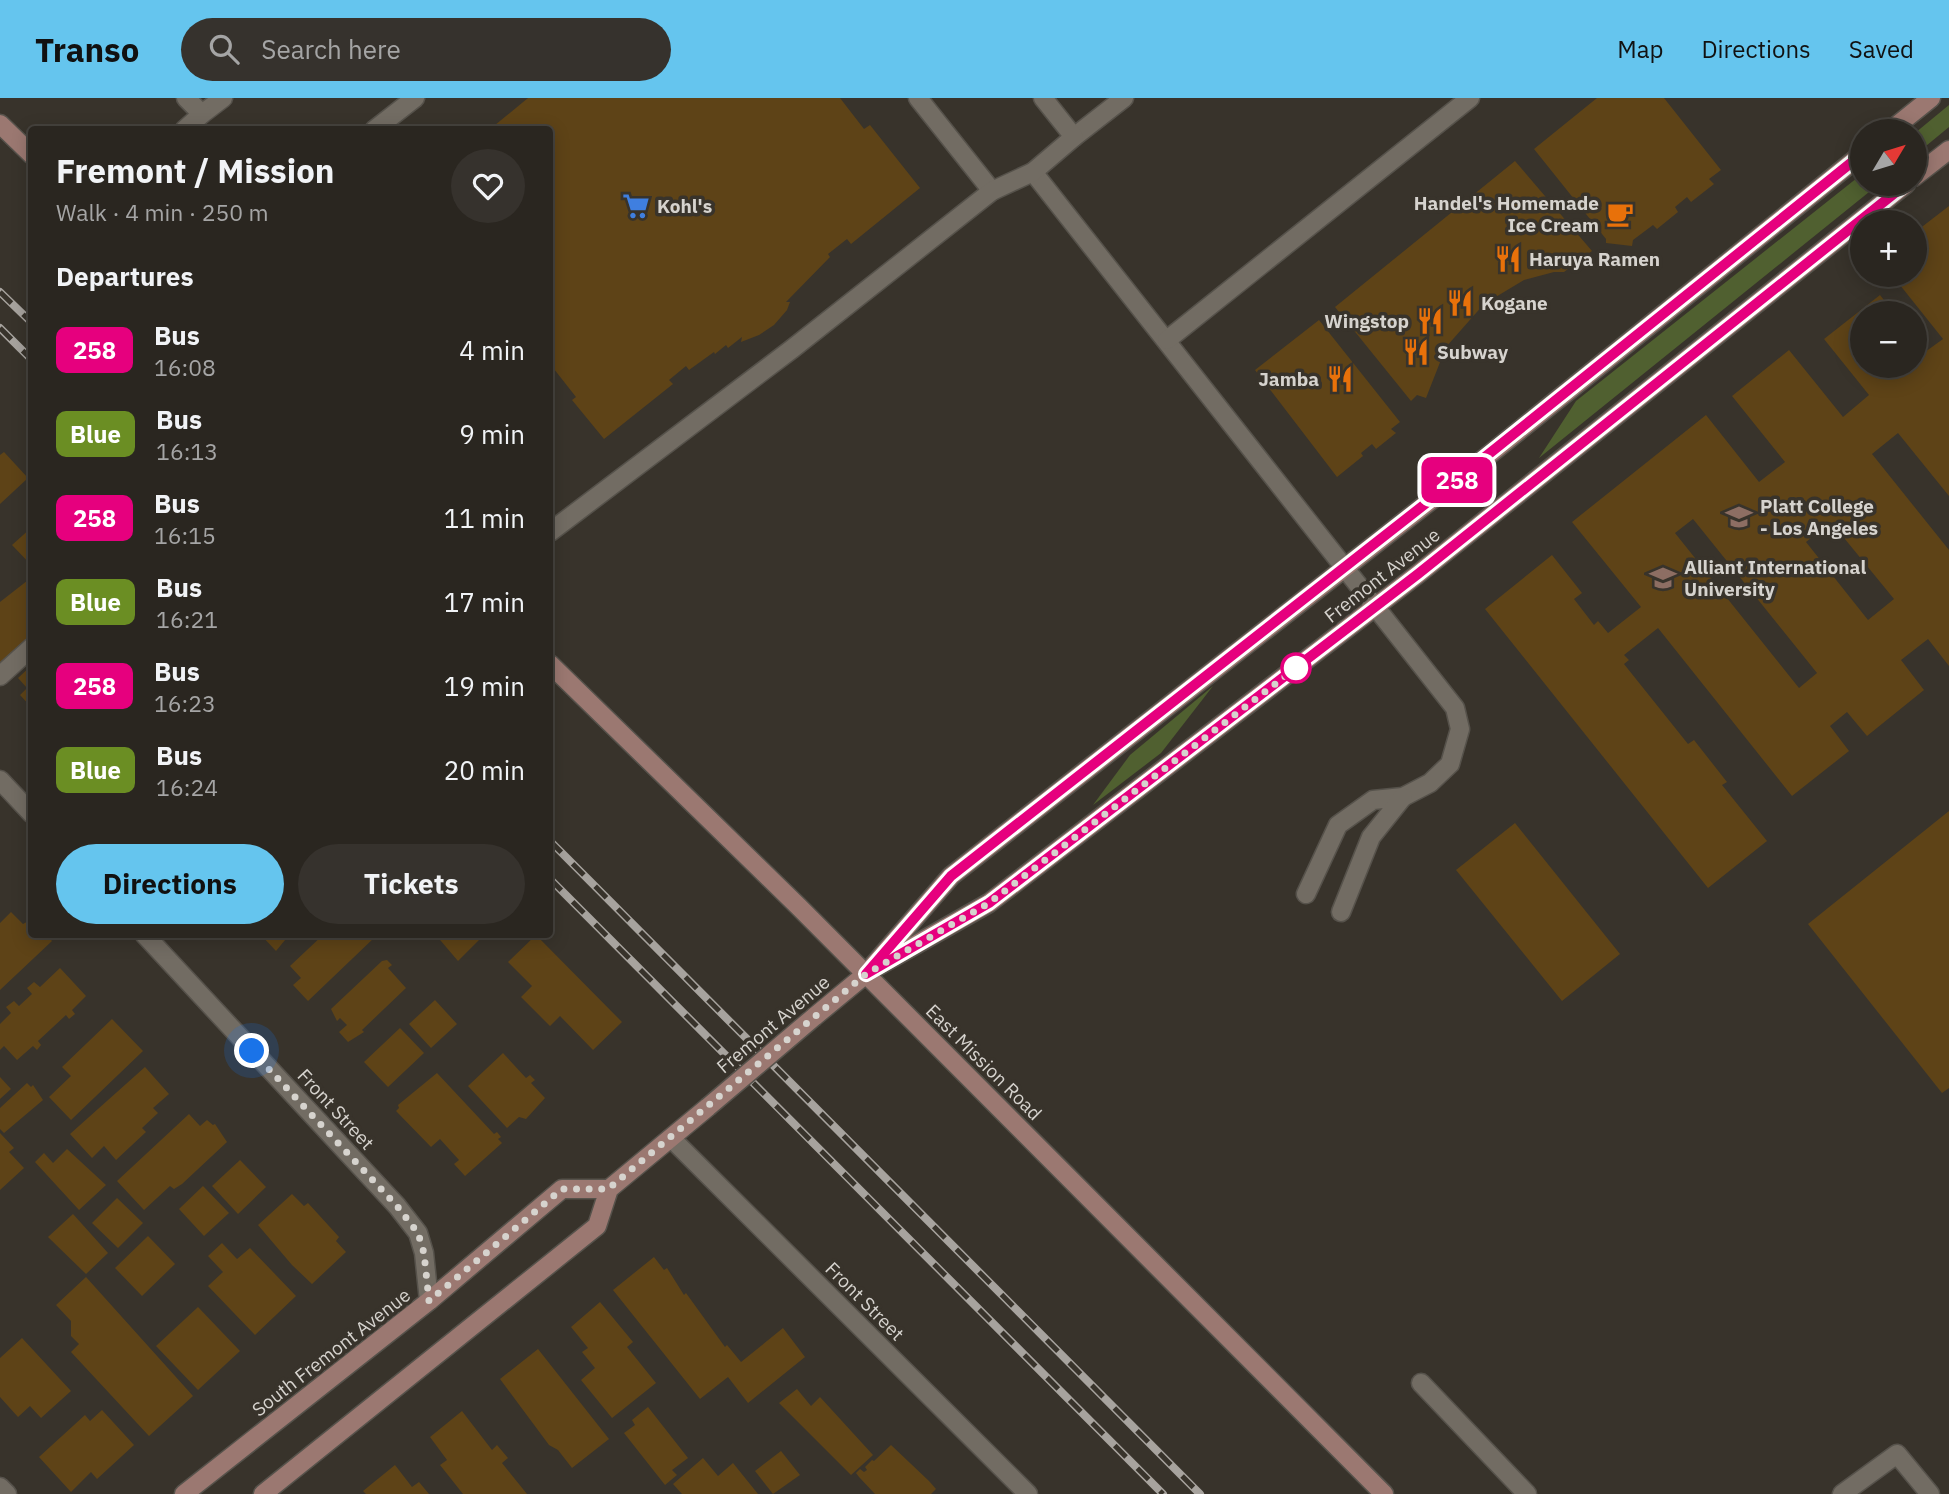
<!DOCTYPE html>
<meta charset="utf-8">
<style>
body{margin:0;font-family:"IBM Plex Sans",sans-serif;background:#36322d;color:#f1f3f6;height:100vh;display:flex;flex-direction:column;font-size:26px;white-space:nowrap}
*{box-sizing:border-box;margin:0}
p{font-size:23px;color:#a5a5a5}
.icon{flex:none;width:38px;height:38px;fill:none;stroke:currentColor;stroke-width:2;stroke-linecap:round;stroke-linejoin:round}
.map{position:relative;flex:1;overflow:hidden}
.side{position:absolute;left:28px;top:28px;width:525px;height:812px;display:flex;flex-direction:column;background:#2a2620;border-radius:7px;box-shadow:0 4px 18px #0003,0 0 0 2px #46433e}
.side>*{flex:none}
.badge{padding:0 14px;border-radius:10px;font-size:24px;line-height:46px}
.needle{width:46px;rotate:52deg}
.tools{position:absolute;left:1850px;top:21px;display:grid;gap:14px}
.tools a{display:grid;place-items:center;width:77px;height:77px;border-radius:50%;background:#2a2620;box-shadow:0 4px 18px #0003,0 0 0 2px #46433e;font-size:35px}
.you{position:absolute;width:35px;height:35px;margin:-18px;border:5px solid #fff;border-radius:50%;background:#1a73e8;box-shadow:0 0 0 10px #1a73e833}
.map>.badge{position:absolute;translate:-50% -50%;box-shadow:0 0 0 4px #fff}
h2{padding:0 28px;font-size:26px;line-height:63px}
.round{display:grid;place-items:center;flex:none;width:74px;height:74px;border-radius:37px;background:#36322d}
.head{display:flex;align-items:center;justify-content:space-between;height:119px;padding:0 28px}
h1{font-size:33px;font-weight:800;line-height:52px}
.primary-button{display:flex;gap:14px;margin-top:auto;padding:14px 28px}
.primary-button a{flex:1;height:80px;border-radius:42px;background:#65c5ee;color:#111;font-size:28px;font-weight:800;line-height:80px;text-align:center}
.primary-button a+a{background:#36322d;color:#f1f3f6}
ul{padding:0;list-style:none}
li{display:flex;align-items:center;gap:21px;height:84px;padding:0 28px}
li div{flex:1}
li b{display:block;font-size:26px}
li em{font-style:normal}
li .badge{min-width:77px;font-weight:700;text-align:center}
header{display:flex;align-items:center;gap:42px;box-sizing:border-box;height:98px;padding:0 35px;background:#65c5ee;color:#111}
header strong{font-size:33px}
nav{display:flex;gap:38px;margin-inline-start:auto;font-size:24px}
.search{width:490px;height:63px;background:#36322d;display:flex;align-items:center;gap:18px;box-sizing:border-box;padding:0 24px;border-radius:38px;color:#a5a5a5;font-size:26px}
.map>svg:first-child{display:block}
.green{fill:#506030}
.building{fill:#5e4317;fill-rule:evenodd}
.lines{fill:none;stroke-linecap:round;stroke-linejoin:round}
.lane-casing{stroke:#56524b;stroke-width:21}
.street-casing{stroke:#56524b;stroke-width:21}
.secondary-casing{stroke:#56524b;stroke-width:21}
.lane{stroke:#726c63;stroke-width:18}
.street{stroke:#726c63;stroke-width:18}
.secondary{stroke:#9b7871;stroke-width:18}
.rail-casing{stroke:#a7a39e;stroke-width:8}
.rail{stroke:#38332b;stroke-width:5;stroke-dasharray:16;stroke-linecap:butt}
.secondary-bridge-casing{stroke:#56524b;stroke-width:21;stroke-linecap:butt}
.secondary-bridge{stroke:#9b7871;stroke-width:18}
.line-casing{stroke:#fff;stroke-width:16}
.line{stroke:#e6007e;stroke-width:10}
.walk{stroke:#d6d3ce;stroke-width:7;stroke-dasharray:0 12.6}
.stop-dot{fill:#fff;stroke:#e6007e;stroke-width:3.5}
.labels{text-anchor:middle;stroke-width:7;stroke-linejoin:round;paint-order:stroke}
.poi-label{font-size:19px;font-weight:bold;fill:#d6d3ce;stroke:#38332b;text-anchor:start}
.street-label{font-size:19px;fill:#d6d3ce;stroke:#38332b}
</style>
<header>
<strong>Transo</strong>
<div class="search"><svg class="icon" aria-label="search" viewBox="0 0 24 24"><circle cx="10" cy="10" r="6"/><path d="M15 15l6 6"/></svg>Search here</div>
<nav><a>Map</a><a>Directions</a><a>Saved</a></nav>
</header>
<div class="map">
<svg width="1949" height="1396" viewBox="0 0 1949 1396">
<rect width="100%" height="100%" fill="#38332b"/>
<g class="green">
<path d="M 1949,7 L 1949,29 L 1915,57 L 1915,35 Z"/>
<path d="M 1862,76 L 1862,86 L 1879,86 L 1539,360 L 1576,303 Z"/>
<path d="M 1213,588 L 1161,655 L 1093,707 L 1130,657 Z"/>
</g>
<g class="building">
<path d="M 528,0 L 840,0 L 864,31 L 870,27 L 920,90 L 851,146 L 847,141 L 828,156 L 830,159 L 786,204 L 790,204 L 787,212 L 774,227 L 759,237 L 741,244 L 742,239 L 728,250 L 726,247 L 715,256 L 714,254 L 689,272 L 686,268 L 669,282 L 673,286 L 604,341 L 572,302 L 576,299 L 550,266 L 550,32 L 489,32 Z"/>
<path d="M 1597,0 L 1664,0 L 1721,72 L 1709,81 L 1714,86 L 1691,104 L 1687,99 L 1675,109 L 1678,114 L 1657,131 L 1653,127 L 1633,142 L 1632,148 L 1606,145 L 1606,141 L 1534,51 Z"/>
<path d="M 1515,63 L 1592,153 L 1564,174 L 1554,174 L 1524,182 L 1484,206 L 1446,249 L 1426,300 L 1417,297 L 1411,303 L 1335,209 Z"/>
<path d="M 1949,108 L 1949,398 L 1898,335 L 1872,356 L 1949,452 L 1949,568 L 1928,541 L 1901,562 L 1924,592 L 1867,638 L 1847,614 L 1830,628 L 1849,653 L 1792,698 L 1658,530 L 1624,557 L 1629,562 L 1624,566 L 1688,646 L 1694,642 L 1727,684 L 1722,687 L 1767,743 L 1708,790 L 1485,511 L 1552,457 L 1582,495 L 1574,501 L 1594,527 L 1598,523 L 1608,535 L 1641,509 L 1572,424 L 1706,317 L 1759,384 L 1785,364 L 1732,298 L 1789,252 L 1843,319 L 1869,297 L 1824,241 L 1880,197 L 1894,215 L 1862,215 L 1862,268 L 1914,268 L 1914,241 L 1925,254 L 1943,241 L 1892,177 L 1914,177 L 1914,135 ZM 1693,421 L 1817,575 L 1799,590 L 1675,435 ZM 1831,424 L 1894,501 L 1868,522 L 1806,444 Z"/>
<path d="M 1319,222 L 1400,324 L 1391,331 L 1396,335 L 1376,351 L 1372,346 L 1361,355 L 1363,358 L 1337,379 L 1255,272 Z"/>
<path d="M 4,354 L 28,380 L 0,406 L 0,357 Z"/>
<path d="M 32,429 L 32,468 L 12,447 Z"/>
<path d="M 32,479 L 32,543 L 0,568 L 0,504 Z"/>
<path d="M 32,567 L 32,610 L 20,597 L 27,590 L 18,580 Z"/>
<path d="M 1949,713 L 1949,990 L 1942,995 L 1808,826 Z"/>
<path d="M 1515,725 L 1620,856 L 1562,903 L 1456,772 Z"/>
<path d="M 11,814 L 23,826 L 32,821 L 32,836 L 46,836 L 52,843 L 0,892 L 0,825 Z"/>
<path d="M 260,836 L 290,836 L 276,853 Z"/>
<path d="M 324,836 L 375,839 L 308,903 L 293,887 L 301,880 L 290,868 Z"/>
<path d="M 435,836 L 476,836 L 480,841 L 458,863 Z"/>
<path d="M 536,837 L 622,924 L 593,952 L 560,918 L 550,928 L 521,899 L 532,888 L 508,864 Z"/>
<path d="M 387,862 L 392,867 L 388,870 L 406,890 L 362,932 L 364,934 L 348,944 L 339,934 L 347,927 L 340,920 L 337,923 L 331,911 L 382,863 Z"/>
<path d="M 60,870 L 86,898 L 72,912 L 75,916 L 69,921 L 66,917 L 38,943 L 41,947 L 37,952 L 33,948 L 17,962 L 4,948 L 0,952 L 0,926 L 11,915 L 6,909 L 14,903 L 19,908 L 32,896 L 27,890 L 34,884 L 40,889 Z"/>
<path d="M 435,902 L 457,926 L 431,950 L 409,926 Z"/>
<path d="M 112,921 L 143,953 L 71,1022 L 49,999 L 71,978 L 62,969 Z"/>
<path d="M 400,930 L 424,955 L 388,989 L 364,964 Z"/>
<path d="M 503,955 L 526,980 L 530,977 L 535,982 L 531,985 L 545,1000 L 526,1021 L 519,1019 L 507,1030 L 468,988 Z"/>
<path d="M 145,969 L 169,996 L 153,1010 L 158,1015 L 142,1030 L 146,1034 L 116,1062 L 104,1048 L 92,1060 L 70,1036 Z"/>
<path d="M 437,975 L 494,1036 L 497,1034 L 501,1039 L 498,1041 L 502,1045 L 465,1078 L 454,1066 L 459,1062 L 440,1041 L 431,1049 L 396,1013 L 399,1010 L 398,1007 Z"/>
<path d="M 0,979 L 11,991 L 0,1001 Z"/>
<path d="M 27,985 L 31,989 L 33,987 L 43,1002 L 4,1035 L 0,1031 L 0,1010 Z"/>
<path d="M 189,1016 L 200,1028 L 207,1022 L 213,1027 L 215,1026 L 227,1044 L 182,1086 L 174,1091 L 170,1088 L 144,1112 L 117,1083 Z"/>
<path d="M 0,1035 L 14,1050 L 9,1054 L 24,1070 L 0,1092 Z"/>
<path d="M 67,1051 L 106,1087 L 79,1112 L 35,1064 L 44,1055 L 53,1065 Z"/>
<path d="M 240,1062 L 266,1089 L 238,1116 L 212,1088 Z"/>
<path d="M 203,1088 L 229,1115 L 204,1138 L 179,1111 Z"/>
<path d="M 292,1096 L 304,1108 L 308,1105 L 339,1139 L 336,1143 L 346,1154 L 312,1186 L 292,1167 L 258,1127 Z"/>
<path d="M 117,1100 L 143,1125 L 118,1150 L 92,1125 Z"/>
<path d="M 73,1116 L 108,1155 L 86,1176 L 48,1139 Z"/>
<path d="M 148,1138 L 175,1166 L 142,1198 L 115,1170 Z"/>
<path d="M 222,1145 L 237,1161 L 250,1150 L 296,1198 L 255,1237 L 208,1188 L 223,1174 L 208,1158 Z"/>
<path d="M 654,1159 L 664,1172 L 667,1170 L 684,1197 L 686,1195 L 725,1249 L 727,1247 L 741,1264 L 783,1230 L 805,1259 L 748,1305 L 728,1279 L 700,1301 L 613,1192 Z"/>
<path d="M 86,1179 L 193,1298 L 149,1338 L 71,1254 L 79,1246 L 71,1238 L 71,1223 L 56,1207 Z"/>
<path d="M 600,1204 L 633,1244 L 627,1249 L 656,1285 L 612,1320 L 581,1282 L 595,1270 L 582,1254 L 588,1250 L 571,1229 Z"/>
<path d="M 198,1209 L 240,1253 L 198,1292 L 156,1248 Z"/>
<path d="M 22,1240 L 71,1293 L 41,1320 L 30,1308 L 18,1319 L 0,1299 L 0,1260 Z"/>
<path d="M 538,1251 L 609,1341 L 572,1370 L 558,1352 L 549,1347 L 500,1281 Z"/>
<path d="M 797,1291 L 811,1308 L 820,1299 L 873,1357 L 851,1377 L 779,1305 Z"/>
<path d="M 648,1309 L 688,1360 L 672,1372 L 677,1377 L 665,1387 L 624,1335 L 635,1327 L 632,1322 Z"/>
<path d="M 102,1312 L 134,1347 L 97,1381 L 91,1374 L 71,1394 L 39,1359 L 85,1317 L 90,1323 Z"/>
<path d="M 462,1313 L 492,1352 L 497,1347 L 508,1360 L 502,1365 L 527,1396 L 463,1396 L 440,1367 L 447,1362 L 430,1339 Z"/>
<path d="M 891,1347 L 929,1383 L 936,1391 L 931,1396 L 875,1396 L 859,1379 L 856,1375 L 860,1371 L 864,1374 L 867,1372 L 865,1369 L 872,1362 L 874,1363 Z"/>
<path d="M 781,1353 L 800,1377 L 773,1396 L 755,1373 Z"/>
<path d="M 703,1360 L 718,1378 L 733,1365 L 758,1396 L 682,1396 L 673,1386 Z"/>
<path d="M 395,1367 L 412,1389 L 419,1384 L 429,1396 L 366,1396 L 363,1393 Z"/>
</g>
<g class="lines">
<defs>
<g id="lane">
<path d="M 918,0 L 992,93"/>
<path d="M 202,16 L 223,0"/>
<path d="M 184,32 L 202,16 L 186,0"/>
<path d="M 1074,39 L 1124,0"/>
<path d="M 1033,74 L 1455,610 L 1460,631 L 1450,666 L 1430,685 L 1403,699 L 1373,702 L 1338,727 L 1306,796"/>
<path d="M 1167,242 L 1470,0"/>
<path d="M 550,434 L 792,251 L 992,93 L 1033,74 L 1074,39 L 1043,0"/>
<path d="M 0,578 L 32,549"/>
<path d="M 1341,814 L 1371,739 L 1403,699"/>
<path d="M 1421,1285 L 1527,1396"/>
<path d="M 1842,1396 L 1897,1356 L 1930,1396"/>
</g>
<g id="street">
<path d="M 374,32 L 415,0"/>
<path d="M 0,682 L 32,716"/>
<path d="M 144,836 L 397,1108 L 418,1135 L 424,1155 L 429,1203"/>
<path d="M 671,1040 L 1028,1396"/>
<path d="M 0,1389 L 7,1396"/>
</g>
<g id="secondary">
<path d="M 0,26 L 32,57"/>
<path d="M 1890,33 L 1931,0"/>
<path d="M 1914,79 L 1949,52"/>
<path d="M 550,566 L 799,809 L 1384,1396"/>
<path d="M 878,868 L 989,805 L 1418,476 L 1906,86"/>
<path d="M 814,919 L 866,876 L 951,778 L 1485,360 L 1862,56"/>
<path d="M 184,1396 L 429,1203 L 562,1091 L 609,1091"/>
<path d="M 263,1396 L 597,1128 L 609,1091 L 708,1009"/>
</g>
</defs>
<use href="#lane" class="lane-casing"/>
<use href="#street" class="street-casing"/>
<use href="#secondary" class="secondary-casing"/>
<use href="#lane" class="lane"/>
<use href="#street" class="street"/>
<use href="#secondary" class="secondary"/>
<defs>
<g id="rail">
<path d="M 0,194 L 32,225"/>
<path d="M 0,230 L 32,262"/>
<path d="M 550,743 L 1200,1396"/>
<path d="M 550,781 L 1163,1396"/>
</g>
</defs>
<use href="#rail" class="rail-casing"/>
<use href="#rail" class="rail"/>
<defs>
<path id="secondary-bridge" d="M 708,1009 L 814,919"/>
</defs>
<use href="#secondary-bridge" class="secondary-bridge-casing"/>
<use href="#secondary-bridge" class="secondary-bridge"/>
</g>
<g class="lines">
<defs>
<path id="line" d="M 1862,56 L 1485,359 L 951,778 L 866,876 L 989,805 L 1418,476 L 1906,86"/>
</defs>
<use href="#line" class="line-casing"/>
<use href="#line" class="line"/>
<path class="walk" d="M 252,953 L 397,1108 L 418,1135 L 424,1155 L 429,1203 L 562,1091 L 608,1091 L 866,876 L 989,805 L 1296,570"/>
</g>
<defs>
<symbol id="supermarket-bare" viewBox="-9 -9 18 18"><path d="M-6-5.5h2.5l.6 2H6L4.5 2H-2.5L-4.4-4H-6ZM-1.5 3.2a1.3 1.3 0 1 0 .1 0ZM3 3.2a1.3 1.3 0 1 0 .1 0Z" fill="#3f7fe0" stroke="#38332b" stroke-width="2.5" paint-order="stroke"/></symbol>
<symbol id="cafe-bare" viewBox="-9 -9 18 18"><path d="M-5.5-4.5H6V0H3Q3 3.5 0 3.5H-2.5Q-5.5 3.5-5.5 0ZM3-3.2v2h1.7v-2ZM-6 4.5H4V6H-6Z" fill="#e8710a" stroke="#38332b" stroke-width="2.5" paint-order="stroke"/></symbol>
<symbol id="restaurant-bare" viewBox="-9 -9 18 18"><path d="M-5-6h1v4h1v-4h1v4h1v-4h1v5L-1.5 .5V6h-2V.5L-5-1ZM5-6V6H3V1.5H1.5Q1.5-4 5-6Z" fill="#e8710a" stroke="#38332b" stroke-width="2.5" paint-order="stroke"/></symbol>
<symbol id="university-bare" viewBox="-9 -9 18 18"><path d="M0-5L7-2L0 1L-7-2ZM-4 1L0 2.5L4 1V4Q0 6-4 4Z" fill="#8d6e63" stroke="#38332b" stroke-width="2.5" paint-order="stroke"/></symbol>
</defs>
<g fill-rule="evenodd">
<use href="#supermarket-bare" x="617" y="89" width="38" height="38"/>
<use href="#cafe-bare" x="1601" y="97" width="38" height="38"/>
<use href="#restaurant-bare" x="1489" y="142" width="38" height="38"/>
<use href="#restaurant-bare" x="1441" y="186" width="38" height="38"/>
<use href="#restaurant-bare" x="1411" y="204" width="38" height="38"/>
<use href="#restaurant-bare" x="1397" y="235" width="38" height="38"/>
<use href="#restaurant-bare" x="1321" y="262" width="38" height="38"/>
<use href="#university-bare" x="1720" y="400" width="38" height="38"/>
<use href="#university-bare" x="1644" y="461" width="38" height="38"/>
</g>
<circle class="stop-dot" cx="1296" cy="570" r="14"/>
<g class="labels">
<g class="poi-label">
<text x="1599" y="112" text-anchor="end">Handel's Homemade<tspan x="1599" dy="22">Ice Cream</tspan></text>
<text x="657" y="115">Kohl's</text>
<text x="1529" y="168">Haruya Ramen</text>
<text x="1481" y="212">Kogane</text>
<text x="1409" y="230" text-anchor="end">Wingstop</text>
<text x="1437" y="261">Subway</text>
<text x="1319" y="288" text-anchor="end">Jamba</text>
<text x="1760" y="415">Platt College<tspan x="1760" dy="22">- Los Angeles</tspan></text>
<text x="1684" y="476">Alliant International<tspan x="1684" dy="22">University</tspan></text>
</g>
<g class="street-label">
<text transform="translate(1382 477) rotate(-38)" y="7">Fremont Avenue</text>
<text transform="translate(773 926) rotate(-40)" y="7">Fremont Avenue</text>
<text transform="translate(984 964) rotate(45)" y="7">East Mission Road</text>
<text transform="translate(336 1011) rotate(47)" y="7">Front Street</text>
<text transform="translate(865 1203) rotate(45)" y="7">Front Street</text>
<text transform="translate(331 1254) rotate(-38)" y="7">South Fremont Avenue</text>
</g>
</g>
</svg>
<div class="tools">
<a><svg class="needle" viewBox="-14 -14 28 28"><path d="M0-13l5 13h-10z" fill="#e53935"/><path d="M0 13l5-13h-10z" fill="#a5a5a5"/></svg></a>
<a>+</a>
<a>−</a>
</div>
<div class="you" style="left:252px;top:953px"></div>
<b class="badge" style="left:1457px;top:382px;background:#e6007e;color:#fff">258</b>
<section class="side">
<div class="head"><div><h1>Fremont / Mission</h1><p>Walk · 4 min · 250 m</p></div><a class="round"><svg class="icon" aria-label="heart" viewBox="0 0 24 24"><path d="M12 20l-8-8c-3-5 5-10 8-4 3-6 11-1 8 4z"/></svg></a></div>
<h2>Departures</h2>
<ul>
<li><span class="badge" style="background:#e6007e;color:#fff">258</span><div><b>Bus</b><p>16:08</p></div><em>4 min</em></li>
<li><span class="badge" style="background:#6b8e23;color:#fff">Blue</span><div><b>Bus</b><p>16:13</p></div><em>9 min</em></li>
<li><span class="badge" style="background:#e6007e;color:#fff">258</span><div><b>Bus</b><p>16:15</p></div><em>11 min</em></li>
<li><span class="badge" style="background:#6b8e23;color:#fff">Blue</span><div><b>Bus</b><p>16:21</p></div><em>17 min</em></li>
<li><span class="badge" style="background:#e6007e;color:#fff">258</span><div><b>Bus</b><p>16:23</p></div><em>19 min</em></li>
<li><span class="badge" style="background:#6b8e23;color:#fff">Blue</span><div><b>Bus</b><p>16:24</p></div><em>20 min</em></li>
</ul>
<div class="primary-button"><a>Directions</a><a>Tickets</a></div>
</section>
</div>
